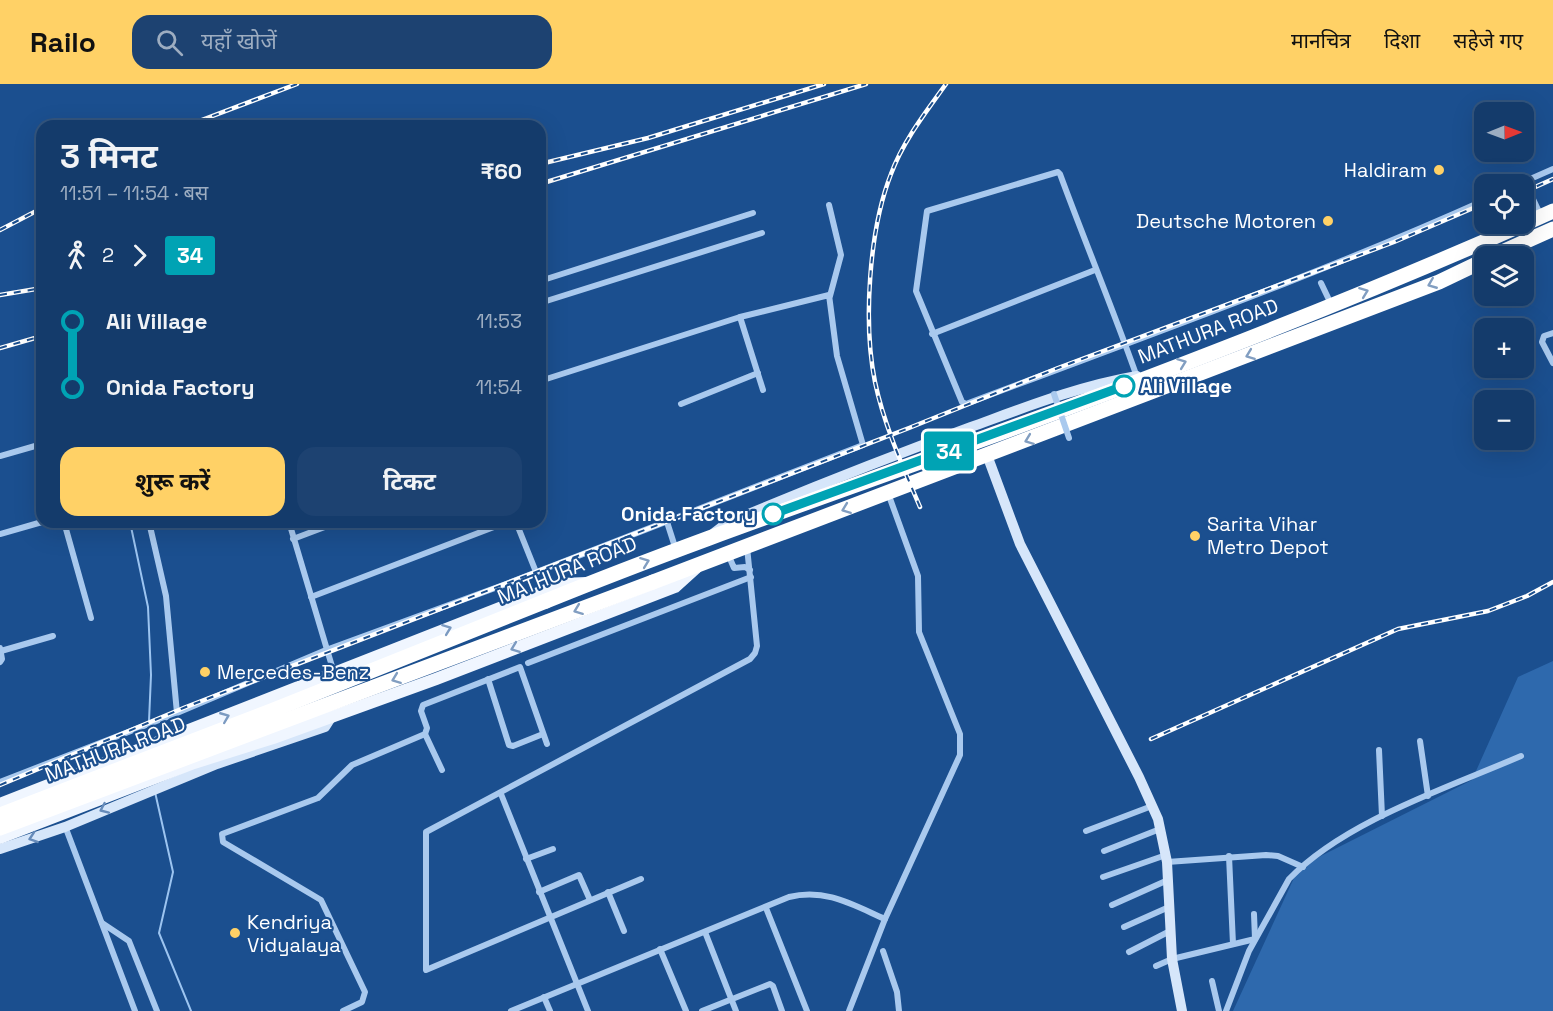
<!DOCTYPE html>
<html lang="hi">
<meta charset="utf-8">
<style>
body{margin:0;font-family:"Space Grotesk","Noto Sans Devanagari",sans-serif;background:#1d4271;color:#f1f3f6;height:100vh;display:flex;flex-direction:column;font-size:22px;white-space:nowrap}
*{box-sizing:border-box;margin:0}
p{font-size:20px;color:#9dadc1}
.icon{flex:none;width:33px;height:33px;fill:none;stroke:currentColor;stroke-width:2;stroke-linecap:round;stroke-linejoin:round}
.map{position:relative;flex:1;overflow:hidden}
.details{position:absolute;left:36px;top:36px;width:510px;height:408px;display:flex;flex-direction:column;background:#143b6b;border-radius:18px;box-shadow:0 6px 24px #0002,0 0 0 2px #33557e}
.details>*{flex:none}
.badge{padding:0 12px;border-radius:4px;font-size:21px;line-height:39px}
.needle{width:39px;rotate:89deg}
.buttons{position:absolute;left:1474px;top:18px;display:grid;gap:12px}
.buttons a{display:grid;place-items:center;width:60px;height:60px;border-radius:12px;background:#143b6b;box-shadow:0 6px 24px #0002,0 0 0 2px #33557e;font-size:30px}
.map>.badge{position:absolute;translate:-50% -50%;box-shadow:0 0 0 3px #fff}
.legs{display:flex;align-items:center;gap:9px;height:66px;padding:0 24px;font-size:20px}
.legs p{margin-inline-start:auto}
.overview{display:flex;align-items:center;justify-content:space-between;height:102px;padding:0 24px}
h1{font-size:33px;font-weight:700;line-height:45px}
.action{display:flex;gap:12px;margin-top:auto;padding:12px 24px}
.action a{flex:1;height:69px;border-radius:18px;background:#ffd166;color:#111;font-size:24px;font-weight:700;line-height:69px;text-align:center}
.action a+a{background:#1d4271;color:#f1f3f6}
ul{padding:0 24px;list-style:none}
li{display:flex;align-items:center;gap:21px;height:66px;font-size:22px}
li i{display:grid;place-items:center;width:9px;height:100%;margin:0 8px;background:currentColor}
li i::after{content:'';width:15px;height:15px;margin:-8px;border:4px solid;border-radius:50%;background:#143b6b}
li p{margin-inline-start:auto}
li:first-child i{background:linear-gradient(#0000 50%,currentColor 0)}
li:last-child i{background:linear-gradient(currentColor 50%,#0000 0)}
header{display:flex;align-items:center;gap:36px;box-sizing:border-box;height:84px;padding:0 30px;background:#ffd166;color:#111}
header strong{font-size:28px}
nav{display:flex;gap:33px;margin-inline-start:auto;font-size:21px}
.search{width:420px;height:54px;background:#1d4271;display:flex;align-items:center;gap:15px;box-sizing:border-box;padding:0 21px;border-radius:18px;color:#9dadc1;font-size:22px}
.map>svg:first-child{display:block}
.green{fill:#2e69ad}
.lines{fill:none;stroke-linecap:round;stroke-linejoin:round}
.stream{stroke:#9cc4f0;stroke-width:2}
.street{stroke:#a9c9ee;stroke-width:6}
.secondary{stroke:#d6e6fa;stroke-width:10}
.primary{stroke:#f0f6ff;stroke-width:12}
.highway{stroke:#fff;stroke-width:15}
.rail-casing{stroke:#fff;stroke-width:4.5}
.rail{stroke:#1b4f8f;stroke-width:2;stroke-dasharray:7;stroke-linecap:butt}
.street-bridge{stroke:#a9c9ee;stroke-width:6}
.highway-bridge{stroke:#fff;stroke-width:15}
.oneway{stroke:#829ec1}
.oneway2{stroke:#7b9ac1}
.oneway3{stroke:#668bba}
.line-1-casing{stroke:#fff;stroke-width:14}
.line-1{stroke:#00a3b4;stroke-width:9}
.poi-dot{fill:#ffd166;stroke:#1b4f8f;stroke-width:2}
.stop-1-dot{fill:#fff;stroke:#00a3b4;stroke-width:3}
.labels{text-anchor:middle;stroke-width:4.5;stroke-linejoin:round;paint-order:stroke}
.poi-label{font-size:20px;fill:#fff;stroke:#1b4f8f;text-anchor:start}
.street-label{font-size:20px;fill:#fff;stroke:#1b4f8f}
.stop-label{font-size:20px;font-weight:bold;fill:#fff;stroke:#1b4f8f;text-anchor:start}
</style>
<header>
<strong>Railo</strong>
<div class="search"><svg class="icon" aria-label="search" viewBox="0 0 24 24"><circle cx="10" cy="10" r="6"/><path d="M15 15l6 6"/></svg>यहाँ खोजें</div>
<nav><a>मानचित्र</a><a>दिशा</a><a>सहेजे गए</a></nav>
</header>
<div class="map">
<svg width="1553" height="927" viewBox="0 0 1553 927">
<rect width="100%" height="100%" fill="#1b4f8f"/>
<path class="green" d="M 1553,577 L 1553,927 L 1233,927 L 1299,783 L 1472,696 L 1518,593 Z"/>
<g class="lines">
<g class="stream">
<path d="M 130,438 L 148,523 L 151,591 L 149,637"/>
<path d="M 148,658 L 149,643"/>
<path d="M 155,708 L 173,788 L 159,849 L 191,927"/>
</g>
<g class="street">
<path d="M 1525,98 L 1541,132"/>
<path d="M 1519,100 L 1553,85"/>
<path d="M 829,121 L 841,171 L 830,212"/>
<path d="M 540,197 L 753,129"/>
<path d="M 1321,199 L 1331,220"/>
<path d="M 540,219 L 762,149"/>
<path d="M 1553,249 L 1544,252 L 1542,258 L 1553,279"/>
<path d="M 932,250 L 1095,186"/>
<path d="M 1137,293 C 1113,225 1085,158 1060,90 L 1058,88 L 927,127 L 916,207 L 962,318 L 966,320 C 1140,254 1316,192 1485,116"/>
<path d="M 540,297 L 740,233 L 763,306"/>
<path d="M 681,320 L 758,289"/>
<path d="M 0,372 L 42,360"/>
<path d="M 64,438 L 91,534"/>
<path d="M 149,438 L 166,512 L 177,629"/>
<path d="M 289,438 L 334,589"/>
<path d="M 516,438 L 536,488"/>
<path d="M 667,438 L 676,466"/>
<path d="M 0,450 L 42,438"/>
<path d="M 293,455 L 338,438"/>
<path d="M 728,470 L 734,484 L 745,483 L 750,486"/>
<path d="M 311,513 L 507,438"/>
<path d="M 1,567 L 53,552"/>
<path d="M 0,578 L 2,575 L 0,564"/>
<path d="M 528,579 L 751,493"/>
<path d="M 488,595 L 509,661 L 513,662 L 543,650"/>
<path d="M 425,650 L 442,686"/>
<path d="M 1420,657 L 1428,712"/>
<path d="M 1379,666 L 1382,732"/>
<path d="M 0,698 L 177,629 L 326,566 L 506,500 L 863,361 L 837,272 L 829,211 L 740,233"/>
<path d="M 501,710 L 588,927"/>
<path d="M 65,742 L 135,927"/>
<path d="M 1086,747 L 1152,722"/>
<path d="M 1104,767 L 1160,745"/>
<path d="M 1229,772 L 1233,860"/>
<path d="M 526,775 L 553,765"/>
<path d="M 1167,778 L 1266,771 L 1278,772 L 1303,783"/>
<path d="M 1103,793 L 1166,771"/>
<path d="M 641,795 L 426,886 L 426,748 L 750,575 L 755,569 L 757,562 L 747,463"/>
<path d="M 539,808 L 579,791 L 590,816"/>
<path d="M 608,808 L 624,847"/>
<path d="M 1112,821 L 1168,796"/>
<path d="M 766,824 L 807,927"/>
<path d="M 102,839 L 129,857 L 157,927"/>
<path d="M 1124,843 L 1169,823"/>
<path d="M 705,848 L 736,927"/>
<path d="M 660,865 L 686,927"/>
<path d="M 883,867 L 897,908 L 899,927"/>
<path d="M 1129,868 L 1170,847"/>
<path d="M 1156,882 L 1172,875 L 1255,855 L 1254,830"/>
<path d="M 1212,897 L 1219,927"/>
<path d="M 544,913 L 550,927"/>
<path d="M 343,927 L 362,918 L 365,908 L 321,816 L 223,758 L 222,750 L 318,714 L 352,681 L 425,650 L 427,644 L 421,627 L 423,621 L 520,583 L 547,660"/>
<path d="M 511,927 L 789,813 C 826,804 853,821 885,835"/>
<path d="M 702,927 L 770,900 L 773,902 L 782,927"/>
<path d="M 849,927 L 885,835 L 960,671 L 960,650 L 919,548 L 918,492 L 888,409"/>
<path d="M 1226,927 L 1249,867 L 1289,795 C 1345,737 1447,704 1521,672"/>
</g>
<g class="secondary">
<path d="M 987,371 L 1020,460 L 1139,693 L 1158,735 L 1167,778 L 1172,875 L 1182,927"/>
<path d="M 714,449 L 727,439 C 808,405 889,373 971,343 C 1026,323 1079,302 1137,292"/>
<path d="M 0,765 L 65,743 L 217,680 L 325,643 L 332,632"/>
</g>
<g class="primary">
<path d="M 0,720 L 561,500 L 587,499"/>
<path d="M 0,754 L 194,679 L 273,654 L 436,595 L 675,503 L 696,484"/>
</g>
<g class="highway">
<path d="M 1493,172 L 1553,145"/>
<path d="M 653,498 L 1439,198 L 1485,176"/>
<path d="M 546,517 C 691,458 838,408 984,355 C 1176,284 1367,211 1553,127"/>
</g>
<defs>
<g id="rail">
<path d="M 186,42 L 297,0"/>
<path d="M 540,80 L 648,54 L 824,0"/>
<path d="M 540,100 L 866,0"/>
<path d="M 1524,108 L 1553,95"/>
<path d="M 0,146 L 42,124"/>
<path d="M 0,211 L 42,204"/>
<path d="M 0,264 L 42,252"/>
<path d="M 920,423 C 903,383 884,341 875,298 C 863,239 869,146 891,90 C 903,57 926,28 946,0"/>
<path d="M 1151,655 L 1398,545 L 1488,527 L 1527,512 L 1553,498"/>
<path d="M 0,701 L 186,623 L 909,344 L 1058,284 L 1394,158 L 1485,119"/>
</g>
</defs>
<use href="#rail" class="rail-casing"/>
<use href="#rail" class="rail"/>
<path class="street-bridge" d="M 1054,310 L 1069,354"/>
<g class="highway-bridge">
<path d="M 0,731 L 271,627 L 546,517"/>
<path d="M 0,744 L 653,498"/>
</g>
</g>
<defs><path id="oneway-chevron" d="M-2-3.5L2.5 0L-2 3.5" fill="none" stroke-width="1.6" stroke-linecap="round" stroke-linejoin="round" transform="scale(1.5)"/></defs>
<g class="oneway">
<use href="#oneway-chevron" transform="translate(1432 200) rotate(158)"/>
<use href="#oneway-chevron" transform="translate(1364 208) rotate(-21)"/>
<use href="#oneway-chevron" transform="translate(1250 271) rotate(159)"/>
<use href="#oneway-chevron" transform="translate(1182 279) rotate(-21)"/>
<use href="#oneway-chevron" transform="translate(1029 356) rotate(159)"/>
<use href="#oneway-chevron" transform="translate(846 425) rotate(159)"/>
<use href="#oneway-chevron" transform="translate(645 478) rotate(-21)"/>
<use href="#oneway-chevron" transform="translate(578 526) rotate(159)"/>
<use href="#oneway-chevron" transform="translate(396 595) rotate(159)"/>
</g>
<g class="oneway2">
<use href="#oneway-chevron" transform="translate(447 545) rotate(-21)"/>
<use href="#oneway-chevron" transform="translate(515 564) rotate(159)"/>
<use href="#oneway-chevron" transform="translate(225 633) rotate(-22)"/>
</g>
<g class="oneway3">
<use href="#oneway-chevron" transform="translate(104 725) rotate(156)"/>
<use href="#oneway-chevron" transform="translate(33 754) rotate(161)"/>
</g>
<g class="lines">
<defs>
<path id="line-1" d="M 773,430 L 1124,302"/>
</defs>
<use href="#line-1" class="line-1-casing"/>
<use href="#line-1" class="line-1"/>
</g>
<g class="poi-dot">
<circle cx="1439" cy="86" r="6"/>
<circle cx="1328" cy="137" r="6"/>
<circle cx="1195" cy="452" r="6"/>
<circle cx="205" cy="588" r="6"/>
<circle cx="235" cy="849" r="6"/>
</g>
<g class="stop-1-dot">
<circle cx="1124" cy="302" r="10"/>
<circle cx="773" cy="430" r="10"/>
</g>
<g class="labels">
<g class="poi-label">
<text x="1427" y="93" text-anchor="end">Haldiram</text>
<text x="1316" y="144" text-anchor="end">Deutsche Motoren</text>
<text x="1207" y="447">Sarita Vihar<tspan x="1207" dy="23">Metro Depot</tspan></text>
<text x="217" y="595">Mercedes-Benz</text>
<text x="247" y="845">Kendriya<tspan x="247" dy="23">Vidyalaya</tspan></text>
</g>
<g class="street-label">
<text transform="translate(1208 247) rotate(-21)" y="7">MATHURA ROAD</text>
<text transform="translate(567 486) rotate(-22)" y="7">MATHURA ROAD</text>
<text transform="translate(115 665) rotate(-21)" y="7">MATHURA ROAD</text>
</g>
<g class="stop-label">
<text x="1140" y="309">Ali Village</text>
<text x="756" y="437" text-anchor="end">Onida Factory</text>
</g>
</g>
</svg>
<div class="buttons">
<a><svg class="needle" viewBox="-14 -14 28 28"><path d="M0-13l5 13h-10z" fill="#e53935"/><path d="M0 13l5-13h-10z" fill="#9dadc1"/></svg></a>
<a><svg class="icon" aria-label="locate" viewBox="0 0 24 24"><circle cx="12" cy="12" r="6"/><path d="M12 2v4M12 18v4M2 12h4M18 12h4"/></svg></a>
<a><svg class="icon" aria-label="layers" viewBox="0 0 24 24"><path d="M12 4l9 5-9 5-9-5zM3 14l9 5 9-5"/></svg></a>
<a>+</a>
<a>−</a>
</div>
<b class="badge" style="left:949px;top:367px;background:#00a3b4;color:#fff">34</b>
<section class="details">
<div class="overview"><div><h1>3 मिनट</h1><p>11:51 – 11:54 · बस</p></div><b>₹60</b></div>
<div class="legs"><svg class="icon" aria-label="walk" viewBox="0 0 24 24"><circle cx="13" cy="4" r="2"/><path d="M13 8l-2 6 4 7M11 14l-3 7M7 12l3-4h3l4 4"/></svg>2<svg class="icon" aria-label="forward" viewBox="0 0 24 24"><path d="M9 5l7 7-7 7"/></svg><b class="badge" style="background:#00a3b4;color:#fff">34</b></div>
<ul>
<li><i style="color:#00a3b4"></i><b>Ali Village</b><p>11:53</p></li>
<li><i style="color:#00a3b4"></i><b>Onida Factory</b><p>11:54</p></li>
</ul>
<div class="action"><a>शुरू करें</a><a>टिकट</a></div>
</section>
</div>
